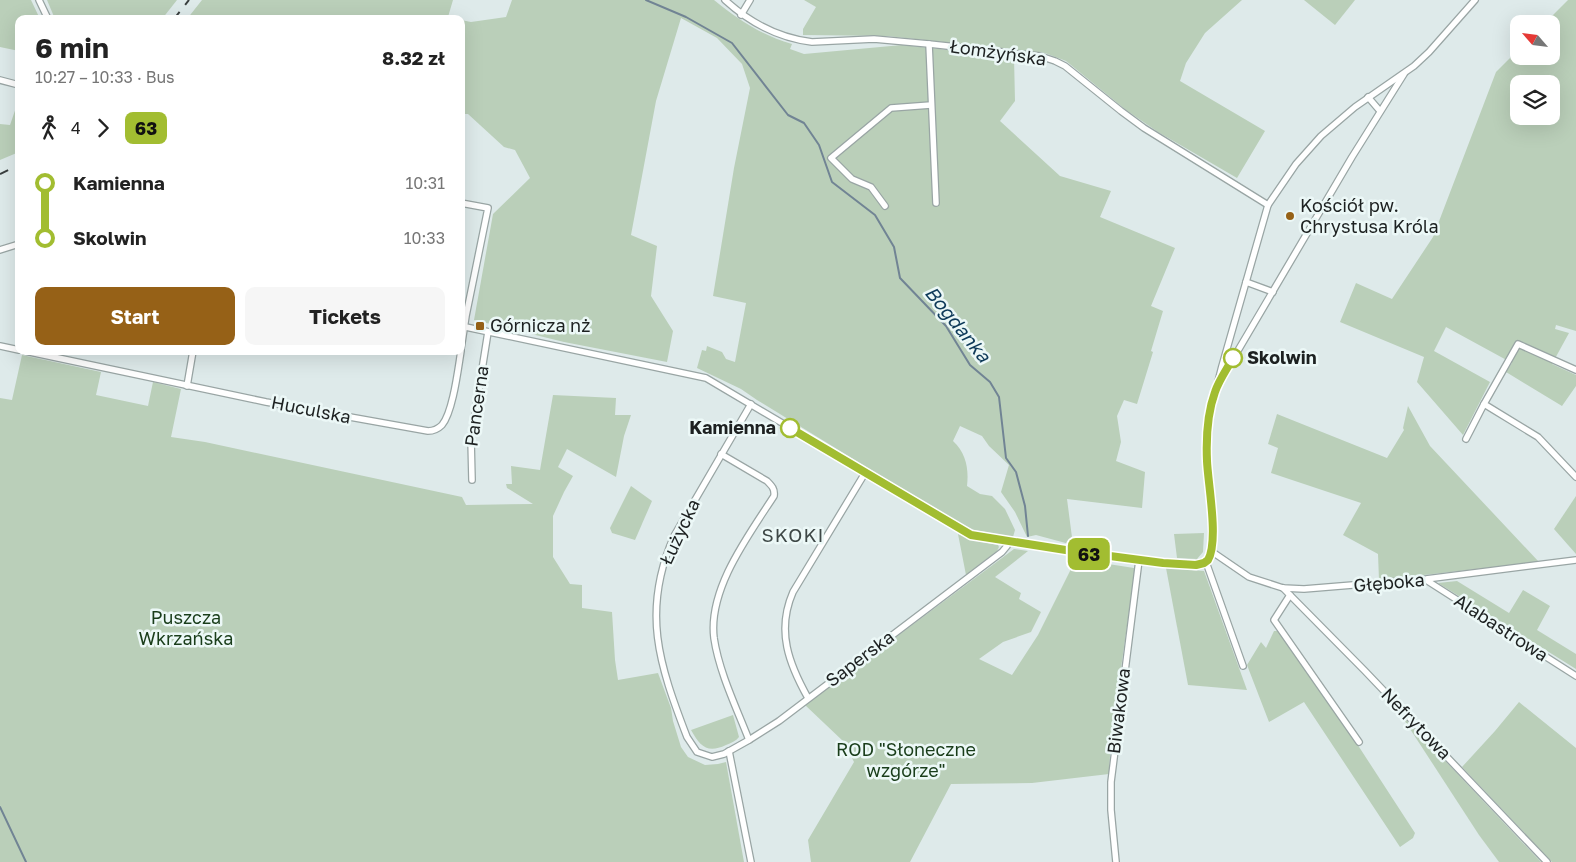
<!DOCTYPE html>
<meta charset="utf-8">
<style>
body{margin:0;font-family:"Golos Text",sans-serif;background:#f6f6f6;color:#222;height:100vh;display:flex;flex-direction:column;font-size:19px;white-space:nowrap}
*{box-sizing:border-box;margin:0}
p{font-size:16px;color:#767676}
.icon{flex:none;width:28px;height:28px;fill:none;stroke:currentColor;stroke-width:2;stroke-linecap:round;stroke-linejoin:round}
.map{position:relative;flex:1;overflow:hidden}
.details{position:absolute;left:15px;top:15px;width:450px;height:340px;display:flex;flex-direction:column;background:#fff;border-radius:10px;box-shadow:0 5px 20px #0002}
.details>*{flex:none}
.badge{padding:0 10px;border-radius:8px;font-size:18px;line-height:32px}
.needle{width:32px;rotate:298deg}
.controls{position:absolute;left:1510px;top:15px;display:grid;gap:10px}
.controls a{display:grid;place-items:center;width:50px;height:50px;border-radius:10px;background:#fff;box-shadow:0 5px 20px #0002;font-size:25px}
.map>.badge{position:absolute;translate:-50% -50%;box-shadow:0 0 0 2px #fff}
.legs{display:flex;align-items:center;gap:8px;height:55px;padding:0 20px;font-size:16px}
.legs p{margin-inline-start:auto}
.headline{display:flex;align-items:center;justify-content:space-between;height:85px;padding:0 20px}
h1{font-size:28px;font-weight:700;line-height:38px}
.button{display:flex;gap:10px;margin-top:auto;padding:10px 20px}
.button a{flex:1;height:58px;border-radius:10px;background:#966117;color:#fff;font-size:20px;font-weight:700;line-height:58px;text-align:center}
.button a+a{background:#f6f6f6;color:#222}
ul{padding:0 20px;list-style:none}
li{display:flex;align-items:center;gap:18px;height:55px;font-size:19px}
li i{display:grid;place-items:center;width:8px;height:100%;margin:0 6px;background:currentColor}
li i::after{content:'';width:12px;height:12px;margin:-6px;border:4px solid;border-radius:50%;background:#fff}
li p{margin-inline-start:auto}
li:first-child i{background:linear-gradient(#0000 50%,currentColor 0)}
li:last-child i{background:linear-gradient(currentColor 50%,#0000 0)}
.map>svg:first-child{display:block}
.green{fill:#bacfb9;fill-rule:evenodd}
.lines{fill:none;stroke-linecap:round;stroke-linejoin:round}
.stream{stroke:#718494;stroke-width:2}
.street-casing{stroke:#99a5a4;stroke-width:8}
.street{stroke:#fff;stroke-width:5.5}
.rail{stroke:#3a3f3f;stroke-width:2;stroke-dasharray:9 9;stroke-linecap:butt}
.line-1-casing{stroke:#fff;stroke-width:11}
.line-1{stroke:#a2bd31;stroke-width:8}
.poi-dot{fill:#966117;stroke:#ecf8f7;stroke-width:2}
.stop-1-dot{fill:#fff;stroke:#a2bd31;stroke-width:2.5}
.labels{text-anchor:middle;stroke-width:5;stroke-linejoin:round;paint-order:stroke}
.street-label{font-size:18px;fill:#1d2121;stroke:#ecf8f7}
.poi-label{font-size:18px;fill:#1d2121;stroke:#ecf8f7;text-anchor:start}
.stop-label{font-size:18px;font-weight:bold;fill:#1d2121;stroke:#ecf8f7;text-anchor:start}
.park-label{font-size:18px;fill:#193d1a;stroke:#ecf8f7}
.water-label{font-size:19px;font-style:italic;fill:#0e3a59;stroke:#ecf8f7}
.neighbourhood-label{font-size:19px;letter-spacing:1px;fill:#3e4847;stroke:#ecf8f7}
</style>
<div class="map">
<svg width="1576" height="862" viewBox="0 0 1576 862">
<rect width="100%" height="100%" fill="#deeaea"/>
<g class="green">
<path d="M 0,0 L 31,0 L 40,19 L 19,19 L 19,51 L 0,47 Z"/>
<path d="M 47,0 L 177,0 L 162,19 L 55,19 Z"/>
<path d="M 202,0 L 453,0 L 448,17 L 455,19 L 187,19 Z"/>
<path d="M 512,0 L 714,0 C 739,20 761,35 792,44 L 790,49 L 804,54 L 902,45 L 1014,57 L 1015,101 L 1000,121 L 1060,176 L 1111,191 L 1100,217 L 1175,248 L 1151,306 L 1163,311 L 1151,351 L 1153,352 L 1137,404 L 1124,400 L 1117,416 L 1121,442 L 1116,461 L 1145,472 L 1142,508 L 1067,499 L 1073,545 L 1036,535 L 1027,537 L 1015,512 L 1001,492 L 1009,465 L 989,446 L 982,436 L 960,426 L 953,441 C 966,453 969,469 967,486 L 980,494 L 992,496 L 1005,509 L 1015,530 L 1013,537 L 974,530 L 951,519 L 757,400 L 741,389 L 697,368 L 702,350 L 706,351 L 707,346 L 722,352 L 726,359 L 735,362 L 746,303 L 713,296 L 734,168 L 750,88 L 742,64 L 717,38 L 681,18 L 656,101 L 631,235 L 657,246 L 651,296 L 673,331 L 667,362 L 564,342 L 474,320 L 493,214 L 530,178 L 515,150 L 504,147 L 468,114 L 461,114 L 461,20 L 471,22 L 506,17 Z"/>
<path d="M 804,0 L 1242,0 L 1205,33 L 1186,63 L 1180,81 L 1265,131 L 1237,178 L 1158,132 L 1126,110 L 1066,61 L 1045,53 L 887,36 L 803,35 L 803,29 L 816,7 Z"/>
<path d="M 1304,0 L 1355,0 L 1335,25 Z"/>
<path d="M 1568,0 L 1576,0 L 1576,331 L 1556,325 L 1555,329 L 1569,333 L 1552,364 L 1576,375 L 1576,386 L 1562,406 L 1506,372 L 1512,363 L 1446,327 L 1434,351 L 1490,382 L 1463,435 L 1417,382 L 1424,357 L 1340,322 L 1356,283 L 1392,299 L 1433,237 L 1496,72 L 1519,49 L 1519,56 L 1551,56 L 1551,24 L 1544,24 ZM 1519,84 L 1551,84 L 1551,116 L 1519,116 Z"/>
<path d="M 19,99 L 19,152 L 0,160 L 0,124 L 10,125 Z"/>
<path d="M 22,355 L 101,372 L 96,395 L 148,406 L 153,382 L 181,389 L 171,437 L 205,442 L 462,497 L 466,505 L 533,504 L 507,488 L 506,484 L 512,484 L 511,466 L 540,470 L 553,395 L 616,398 L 615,415 L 631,415 L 624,436 L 616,477 L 567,449 L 558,467 L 573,476 L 564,492 L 553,516 L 553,557 L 570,584 L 582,585 L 582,608 L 612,612 L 615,660 L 618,680 L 658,673 L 671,708 L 673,721 L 681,747 L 688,757 L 705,765 L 718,764 L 726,762 L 744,862 L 0,862 L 0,398 L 12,400 Z"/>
<path d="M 1408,406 L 1430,446 L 1539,562 L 1379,580 L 1378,554 L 1343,535 L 1361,503 L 1271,473 L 1278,448 L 1268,444 L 1277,414 L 1387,458 L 1404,430 L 1403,428 Z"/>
<path d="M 631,486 L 652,501 L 635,540 L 612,533 L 610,528 Z"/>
<path d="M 1576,496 L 1576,554 L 1554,529 Z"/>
<path d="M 1204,533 L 1203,552 L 1197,559 L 1177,558 L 1174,534 Z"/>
<path d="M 958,534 L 972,540 L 998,545 L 999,547 L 997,551 L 966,575 Z"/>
<path d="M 1014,549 L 1028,551 L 995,577 L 1021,593 L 1019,599 L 1041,612 L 1031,632 L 1003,642 L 979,659 L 1012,675 L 1038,635 L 1076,559 L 1134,568 L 1134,577 L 1111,738 L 1109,774 L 1032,783 L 951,784 L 910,862 L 811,862 L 808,840 L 854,762 L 844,742 L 805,705 Z"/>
<path d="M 1166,568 L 1204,571 L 1247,690 L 1188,685 Z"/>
<path d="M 1457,581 L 1509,613 L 1523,590 L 1550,606 L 1537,630 L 1576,654 L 1576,669 L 1438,583 Z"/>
<path d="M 1274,631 L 1278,631 L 1337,713 L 1415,833 L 1413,838 L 1400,847 L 1304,702 L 1269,722 L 1247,665 L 1261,642 L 1266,648 Z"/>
<path d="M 1519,702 L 1576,748 L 1576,862 L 1552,862 L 1462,767 L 1495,731 Z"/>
<path d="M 1399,712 L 1541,862 L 1499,862 L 1479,835 Z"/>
<path d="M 733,715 L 739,737 C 736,741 731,743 726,745 C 707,754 700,746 691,730 Z"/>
</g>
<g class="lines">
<g class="stream">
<path d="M 646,0 L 686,17 L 732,43 L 788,115 L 804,123 L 819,145 L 832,182 L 875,215 L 894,247 L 900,278 L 946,326 L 970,365 L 990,382 L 999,397 L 1006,458 L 1016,472 L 1025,506 L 1028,536"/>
<path d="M 0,807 L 26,862"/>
</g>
<defs>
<g id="street">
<path d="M 39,0 L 48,19"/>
<path d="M 725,0 C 749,22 779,38 812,42 L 874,39 L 929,44 L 1040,56 L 1055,61 L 1065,66 L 1121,111 L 1144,128 L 1268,205"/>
<path d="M 741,15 L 750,0"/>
<path d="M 929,44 L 936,203"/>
<path d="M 0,80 L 19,85"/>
<path d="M 1368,97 L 1380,111"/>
<path d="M 461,203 L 488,208 L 466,316 L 461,349"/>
<path d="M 885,206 L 871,187 L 852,179 L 831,158 L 891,108 L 931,105"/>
<path d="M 0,250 L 19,244"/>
<path d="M 1246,282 L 1273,292"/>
<path d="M 461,326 L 706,378 L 971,535 L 1072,551 L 1148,561 L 1190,565 L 1206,562"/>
<path d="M 0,346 L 19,350"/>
<path d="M 25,351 L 266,402 L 428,431 C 433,431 438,429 442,425 C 453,412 458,369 461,351"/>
<path d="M 1576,370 L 1518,344 L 1484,404 L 1538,437 L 1576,477"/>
<path d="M 1220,381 L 1352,157 L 1404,74"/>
<path d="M 187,386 L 193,351"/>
<path d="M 751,404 L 674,536 C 641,611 659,664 687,737 L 697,752 L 712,757 L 724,754 L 749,740 L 779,721 L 1002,552 L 1007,546 L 1008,541"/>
<path d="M 1466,439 L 1484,404"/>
<path d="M 721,454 L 767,481 C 772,486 775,489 774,496 C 748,536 708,589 714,638 C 719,672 737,709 749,740"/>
<path d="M 472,480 L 471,439 L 488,332"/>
<path d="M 1211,551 L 1249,577 L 1283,588 L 1304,589 L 1426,579 L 1576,560"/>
<path d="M 1206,562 L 1211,555 L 1212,524 L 1207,455 L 1209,417 L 1222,366 L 1268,205 L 1296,164 L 1321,136 L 1355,107 L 1414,66 L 1429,52 L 1475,0"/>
<path d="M 1206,562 L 1243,666"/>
<path d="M 1426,580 L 1576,676"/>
<path d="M 1283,588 L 1365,671 L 1547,862"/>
<path d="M 1290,595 L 1274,620 L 1359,742"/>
<path d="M 808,698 C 789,664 776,631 793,592 L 865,473"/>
<path d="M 729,751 L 751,862"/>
<path d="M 1116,862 L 1111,810 L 1111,782 L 1139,560"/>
</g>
</defs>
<use href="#street" class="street-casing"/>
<use href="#street" class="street"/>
<g class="rail">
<path d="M 174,19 L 189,0"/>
<path d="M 0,174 L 19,165"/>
</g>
</g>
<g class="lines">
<defs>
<path id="line-1" d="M 790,428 L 971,535 L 1072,551 L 1163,563 L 1196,565 L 1204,563 L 1208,560 C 1219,541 1208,484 1207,461 C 1206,438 1207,414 1215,392 C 1219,380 1227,369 1233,358"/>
</defs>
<use href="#line-1" class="line-1-casing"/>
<use href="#line-1" class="line-1"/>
</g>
<g class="poi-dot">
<circle cx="1290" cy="216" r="5"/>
<rect x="475" y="321" width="10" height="10" rx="2.5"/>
</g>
<g class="stop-1-dot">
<circle cx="1233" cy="358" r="9"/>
<circle cx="790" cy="428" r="9"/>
</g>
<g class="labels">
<g class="street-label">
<text transform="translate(998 53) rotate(8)" y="6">Łomżyńska</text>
<text transform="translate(477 406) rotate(-82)" y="6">Pancerna</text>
<text transform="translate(311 410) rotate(11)" y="6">Huculska</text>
<text transform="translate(680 532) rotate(-65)" y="6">Łużycka</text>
<text transform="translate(1389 583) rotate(-5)" y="6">Głęboka</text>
<text transform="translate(1501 628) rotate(33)" y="6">Alabastrowa</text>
<text transform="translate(860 659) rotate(-37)" y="6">Saperska</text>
<text transform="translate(1119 711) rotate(-83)" y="6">Biwakowa</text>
<text transform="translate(1416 724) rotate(46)" y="6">Nefrytowa</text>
</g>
<g class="poi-label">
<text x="1300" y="212">Kościół pw.<tspan x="1300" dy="21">Chrystusa Króla</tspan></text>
<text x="490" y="332">Górnicza nż</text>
</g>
<g class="stop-label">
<text x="1247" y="364">Skolwin</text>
<text x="776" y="434" text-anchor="end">Kamienna</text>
</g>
<g class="park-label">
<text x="186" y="624">Puszcza<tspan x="186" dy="21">Wkrzańska</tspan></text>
<text x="906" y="756">ROD "Słoneczne<tspan x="906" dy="21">wzgórze"</tspan></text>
</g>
<g class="water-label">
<text transform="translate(958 324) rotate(51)" y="7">Bogdanka</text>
</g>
<g class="neighbourhood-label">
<text x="793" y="542">SKOKI</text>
</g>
</g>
</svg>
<div class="controls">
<a><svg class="needle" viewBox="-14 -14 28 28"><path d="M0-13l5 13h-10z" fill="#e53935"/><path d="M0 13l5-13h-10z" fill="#767676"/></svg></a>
<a><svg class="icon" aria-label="layers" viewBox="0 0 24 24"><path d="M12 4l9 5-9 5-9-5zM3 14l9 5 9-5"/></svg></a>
</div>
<b class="badge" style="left:1089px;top:554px;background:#a2bd31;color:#111">63</b>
<section class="details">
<div class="headline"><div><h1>6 min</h1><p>10:27 – 10:33 · Bus</p></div><b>8.32 zł</b></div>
<div class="legs"><svg class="icon" aria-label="walk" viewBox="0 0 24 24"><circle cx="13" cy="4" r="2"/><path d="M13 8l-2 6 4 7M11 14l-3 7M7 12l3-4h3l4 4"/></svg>4<svg class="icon" aria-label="forward" viewBox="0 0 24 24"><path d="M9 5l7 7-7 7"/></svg><b class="badge" style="background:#a2bd31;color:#111">63</b></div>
<ul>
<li><i style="color:#a2bd31"></i><b>Kamienna</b><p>10:31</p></li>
<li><i style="color:#a2bd31"></i><b>Skolwin</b><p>10:33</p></li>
</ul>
<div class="button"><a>Start</a><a>Tickets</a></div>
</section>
</div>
